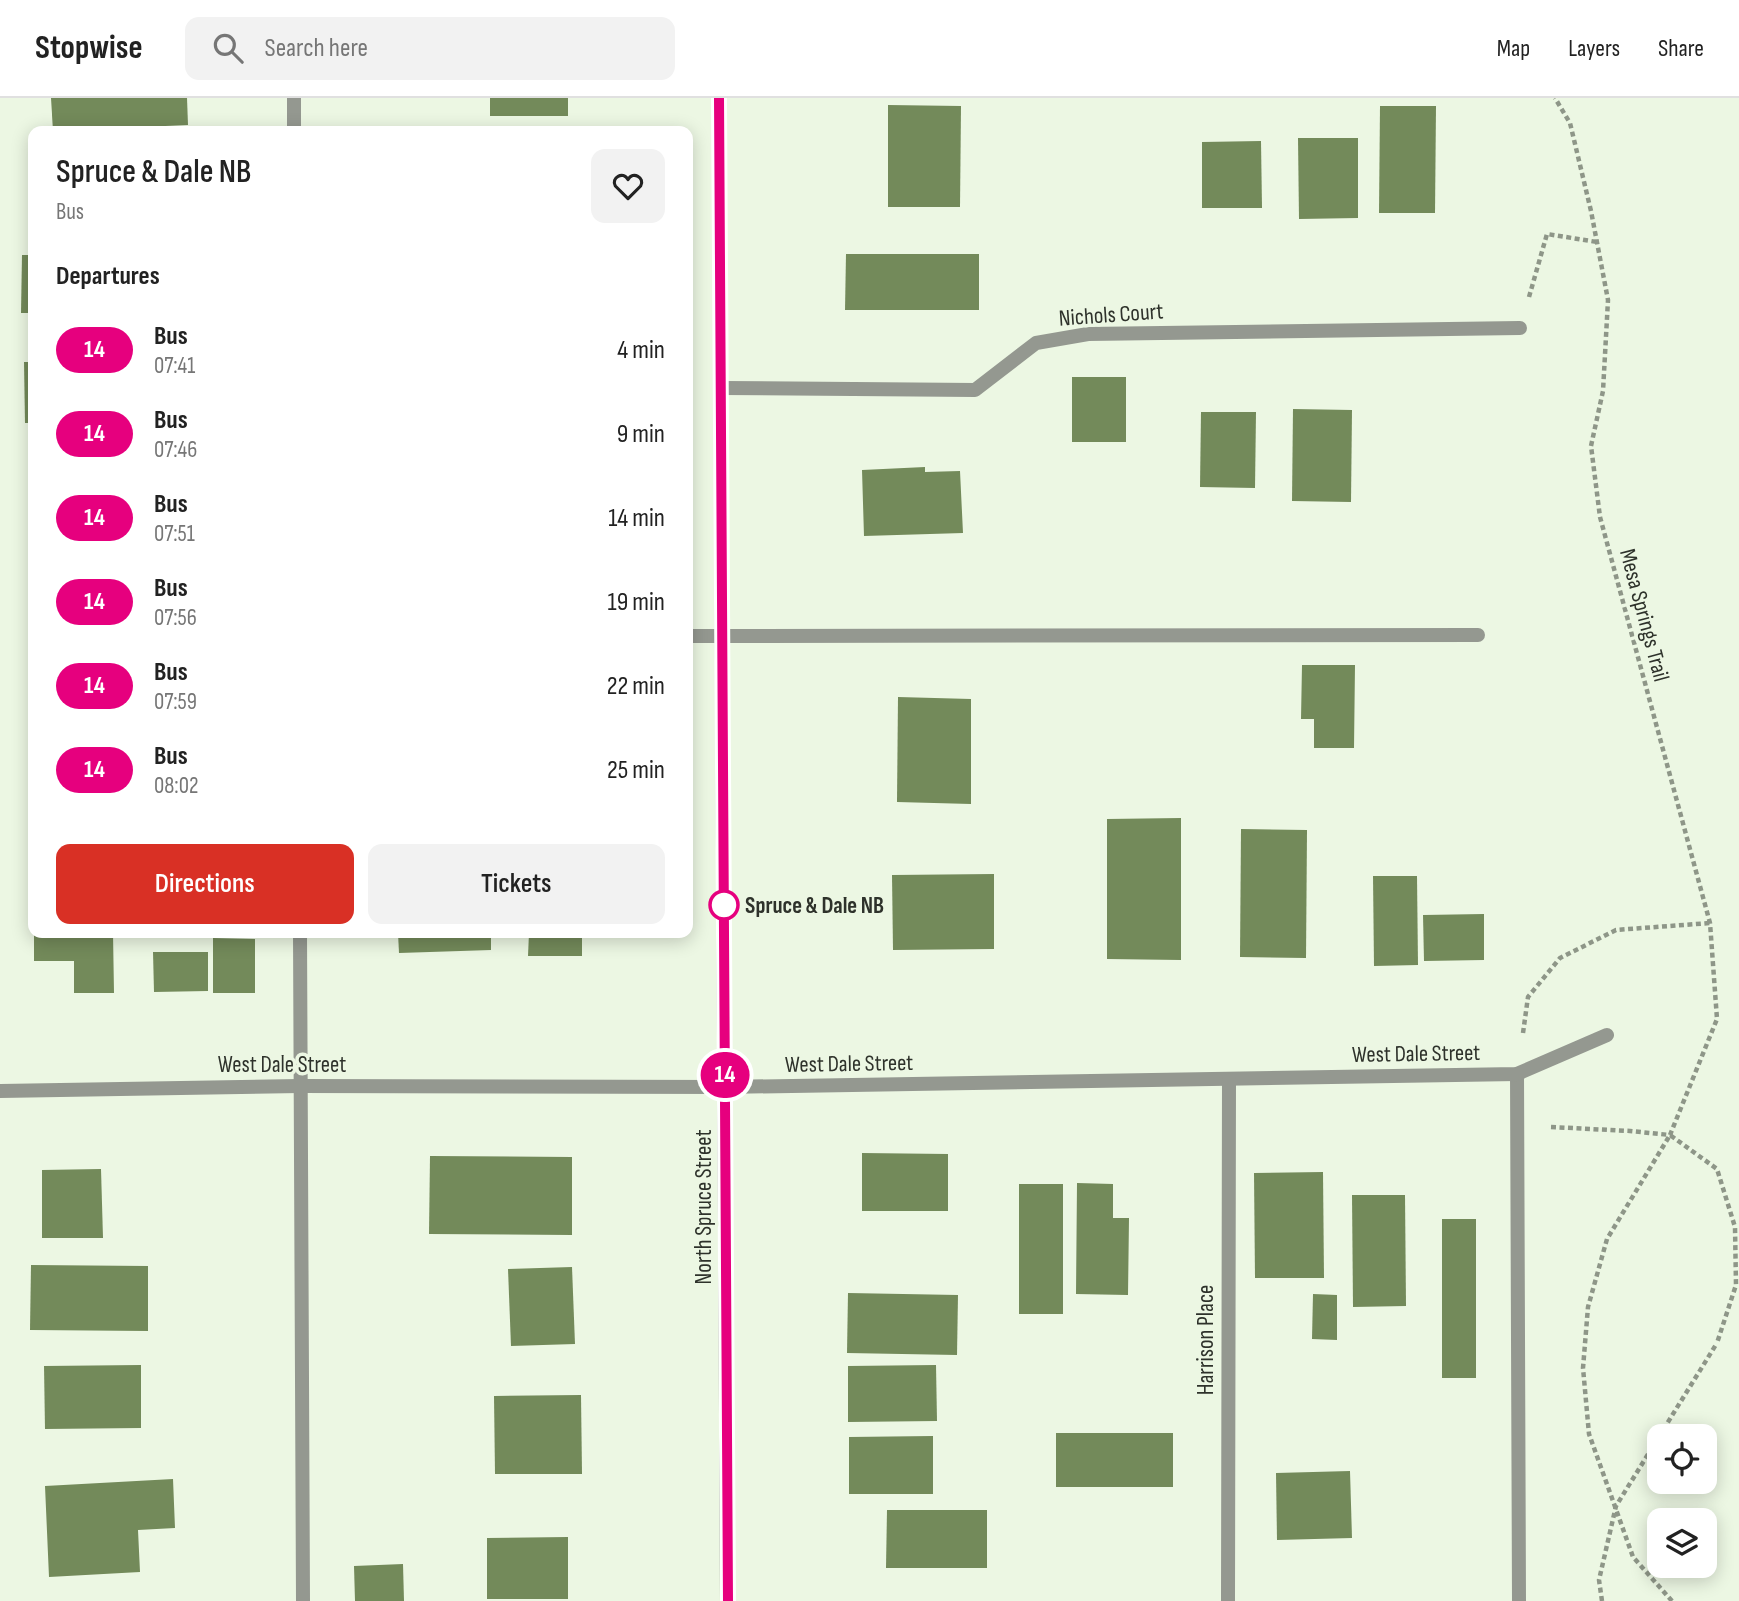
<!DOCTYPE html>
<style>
body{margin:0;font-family:"Sofia Sans Condensed",sans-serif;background:#f2f2f2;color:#222;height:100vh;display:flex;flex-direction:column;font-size:26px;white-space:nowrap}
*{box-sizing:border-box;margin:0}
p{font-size:23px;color:#767676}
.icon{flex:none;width:38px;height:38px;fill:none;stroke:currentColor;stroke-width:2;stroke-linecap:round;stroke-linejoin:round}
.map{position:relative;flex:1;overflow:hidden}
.details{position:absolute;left:28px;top:28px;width:665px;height:812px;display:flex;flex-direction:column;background:#fff;border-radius:14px;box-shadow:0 4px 18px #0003}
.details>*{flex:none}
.badge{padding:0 14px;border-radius:23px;font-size:24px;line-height:46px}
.fabs{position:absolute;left:1647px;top:1326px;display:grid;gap:14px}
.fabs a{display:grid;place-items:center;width:70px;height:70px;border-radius:14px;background:#fff;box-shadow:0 4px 18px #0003;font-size:35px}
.map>.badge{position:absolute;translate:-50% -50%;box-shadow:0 0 0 4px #fff}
h2{padding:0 28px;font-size:26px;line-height:63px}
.round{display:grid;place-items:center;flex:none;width:74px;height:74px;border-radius:14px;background:#f2f2f2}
.headline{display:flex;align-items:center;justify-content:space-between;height:119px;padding:0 28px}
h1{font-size:33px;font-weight:600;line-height:52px}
.action{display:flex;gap:14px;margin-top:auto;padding:14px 28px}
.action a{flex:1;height:80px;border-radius:14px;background:#d93025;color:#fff;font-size:28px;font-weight:600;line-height:80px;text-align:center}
.action a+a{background:#f2f2f2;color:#222}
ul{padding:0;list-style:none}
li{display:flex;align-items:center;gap:21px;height:84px;padding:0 28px}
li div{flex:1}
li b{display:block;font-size:26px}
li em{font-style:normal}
li .badge{min-width:77px;font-weight:700;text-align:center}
header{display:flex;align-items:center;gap:42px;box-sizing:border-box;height:98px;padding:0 35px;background:#fff;border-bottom:2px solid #e0e0e0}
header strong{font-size:33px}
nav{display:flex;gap:38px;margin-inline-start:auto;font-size:24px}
.search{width:490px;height:63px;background:#f2f2f2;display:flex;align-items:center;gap:18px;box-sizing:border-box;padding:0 24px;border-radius:14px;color:#767676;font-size:26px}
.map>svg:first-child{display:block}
.building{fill:#738a5a}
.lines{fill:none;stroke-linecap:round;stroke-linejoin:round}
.path{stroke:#8e9688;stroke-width:4.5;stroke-dasharray:5 3.5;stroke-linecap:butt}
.lane{stroke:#949890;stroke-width:14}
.street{stroke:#949890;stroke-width:14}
.secondary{stroke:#676d61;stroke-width:14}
.path-bridge{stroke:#8e9688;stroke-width:4.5;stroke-dasharray:5 3.5;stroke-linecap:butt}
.line-casing{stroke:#fff;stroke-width:16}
.line{stroke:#e6007e;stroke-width:10}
.stop-dot{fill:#fff;stroke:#e6007e;stroke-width:3.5}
.labels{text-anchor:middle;stroke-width:7;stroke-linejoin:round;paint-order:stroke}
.street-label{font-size:23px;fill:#2e322b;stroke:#ecf7e3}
.stop-label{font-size:23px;font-weight:bold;fill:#2e322b;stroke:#ecf7e3;text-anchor:start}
</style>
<header>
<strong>Stopwise</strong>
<div class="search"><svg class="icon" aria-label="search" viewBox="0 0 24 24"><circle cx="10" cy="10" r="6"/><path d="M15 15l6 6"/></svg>Search here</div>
<nav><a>Map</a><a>Layers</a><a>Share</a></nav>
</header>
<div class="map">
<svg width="1739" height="1503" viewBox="0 0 1739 1503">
<rect width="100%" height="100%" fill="#ecf7e3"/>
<g class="building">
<path d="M 51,0 L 187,0 L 188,27 L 53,33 Z"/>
<rect x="490" y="0" width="78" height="18"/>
<path d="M 888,7 L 961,8 L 960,109 L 888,109 Z"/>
<path d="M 1380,8 L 1436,8 L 1435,115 L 1379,115 Z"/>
<path d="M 1298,40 L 1358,40 L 1358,120 L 1299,121 Z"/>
<path d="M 1261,43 L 1262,110 L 1202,110 L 1202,44 Z"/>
<path d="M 846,156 L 979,156 L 979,212 L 845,212 Z"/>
<path d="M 22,157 L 33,157 L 33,215 L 21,215 Z"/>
<path d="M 24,264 L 33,264 L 33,325 L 25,325 Z"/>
<rect x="1072" y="279" width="54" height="65"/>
<path d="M 1293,311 L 1352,312 L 1351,404 L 1292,403 Z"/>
<path d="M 1201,314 L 1256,314 L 1255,390 L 1200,389 Z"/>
<path d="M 925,369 L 925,374 L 960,373 L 963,435 L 864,438 L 862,372 Z"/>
<path d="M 1302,567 L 1355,567 L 1354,650 L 1314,650 L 1314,621 L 1301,621 Z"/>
<path d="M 898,599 L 971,601 L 971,706 L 897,704 Z"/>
<path d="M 1181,720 L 1181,862 L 1107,861 L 1107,721 Z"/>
<path d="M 1241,731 L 1307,732 L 1306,860 L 1240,859 Z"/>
<path d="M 994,776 L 994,851 L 893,852 L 892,777 Z"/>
<path d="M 1373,778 L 1417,778 L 1418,867 L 1374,868 Z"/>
<path d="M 1484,816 L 1484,862 L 1424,863 L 1423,817 Z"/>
<path d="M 34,835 L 113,835 L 114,895 L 74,895 L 74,863 L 34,863 Z"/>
<path d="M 398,835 L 491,835 L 491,852 L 399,855 Z"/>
<path d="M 529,835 L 582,835 L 582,858 L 528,858 Z"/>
<path d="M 213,840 L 255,841 L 255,895 L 213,895 Z"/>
<path d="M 153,854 L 208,854 L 208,893 L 154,894 Z"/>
<path d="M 862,1055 L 948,1056 L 948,1113 L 862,1113 Z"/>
<path d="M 430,1058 L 572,1059 L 572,1137 L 429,1136 Z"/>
<path d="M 101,1071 L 103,1140 L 42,1140 L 42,1072 Z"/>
<path d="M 1323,1074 L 1324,1180 L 1255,1180 L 1254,1075 Z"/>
<path d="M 1077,1085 L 1113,1086 L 1113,1120 L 1129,1120 L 1128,1197 L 1076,1196 Z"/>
<rect x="1019" y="1086" width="44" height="130"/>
<path d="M 1352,1097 L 1405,1097 L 1406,1208 L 1353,1209 Z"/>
<rect x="1442" y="1121" width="34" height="159"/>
<path d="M 31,1167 L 148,1168 L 148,1233 L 30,1232 Z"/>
<path d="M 572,1169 L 575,1246 L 511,1248 L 508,1171 Z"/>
<path d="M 848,1195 L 958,1197 L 957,1257 L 847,1255 Z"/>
<path d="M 1313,1196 L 1337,1197 L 1337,1242 L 1312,1241 Z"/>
<path d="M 141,1267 L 141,1330 L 45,1331 L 44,1268 Z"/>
<path d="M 936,1267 L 937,1323 L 848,1324 L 848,1268 Z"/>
<path d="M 581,1297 L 582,1376 L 495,1376 L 494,1298 Z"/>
<rect x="1056" y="1335" width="117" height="54"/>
<path d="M 933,1338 L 933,1396 L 849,1396 L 849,1339 Z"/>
<path d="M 1350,1373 L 1352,1440 L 1277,1442 L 1276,1375 Z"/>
<path d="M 173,1381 L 175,1430 L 138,1432 L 140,1474 L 49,1479 L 45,1388 Z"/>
<path d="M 887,1412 L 987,1412 L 987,1470 L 886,1470 Z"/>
<path d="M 568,1439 L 568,1501 L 487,1501 L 487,1440 Z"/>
<path d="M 403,1466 L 404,1503 L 355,1503 L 354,1468 Z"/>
</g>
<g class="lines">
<g class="path">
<path d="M 1529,199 L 1547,136 L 1597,144"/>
<path d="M 1523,935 L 1528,899 L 1560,860 L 1616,832 L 1710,825"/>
<path d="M 1551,1029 L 1630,1033 L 1670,1037 L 1717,921 L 1710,825 L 1600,419 L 1591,348 L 1603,293 L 1608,202 L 1591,113 L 1570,25 L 1555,0"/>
<path d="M 1672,1503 L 1633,1459 L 1589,1336 L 1583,1270 L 1588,1209 L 1607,1141 L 1670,1037 L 1717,1071 L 1735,1129 L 1736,1187 L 1717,1245"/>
</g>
<g class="lane">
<path d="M 294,0 L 294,33"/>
<path d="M 688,538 L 1478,537"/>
<path d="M 300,835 L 303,1503"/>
<path d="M 1517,976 L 1519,1503"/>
</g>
<g class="street">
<path d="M 722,290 L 975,292 L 1036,245 L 1088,236 L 1520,230"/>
<path d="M 0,993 L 300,988 L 725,989 L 1517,976 L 1607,937"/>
<path d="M 1228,1503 L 1229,982"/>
</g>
<path class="secondary" d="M 719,0 L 727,1503"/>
<path class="path-bridge" d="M 1602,1503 L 1599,1482 L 1616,1408 L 1717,1245"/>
</g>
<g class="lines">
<defs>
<path id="line" d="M 719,0 L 728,1503"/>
</defs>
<use href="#line" class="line-casing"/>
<use href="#line" class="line"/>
</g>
<circle class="stop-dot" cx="724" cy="807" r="14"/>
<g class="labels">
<g class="street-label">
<text transform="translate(1111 216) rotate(-4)" y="8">Nichols Court</text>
<text transform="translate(1645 517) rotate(75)" y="8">Mesa Springs Trail</text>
<text transform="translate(1416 955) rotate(-1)" y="8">West Dale Street</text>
<text transform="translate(849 965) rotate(-1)" y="8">West Dale Street</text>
<text x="282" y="974">West Dale Street</text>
<text transform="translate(703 1109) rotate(-90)" y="8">North Spruce Street</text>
<text transform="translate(1205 1242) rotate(-90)" y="8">Harrison Place</text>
</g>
<g class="stop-label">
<text x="745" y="815">Spruce &amp; Dale NB</text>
</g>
</g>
</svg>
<div class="fabs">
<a><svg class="icon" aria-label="locate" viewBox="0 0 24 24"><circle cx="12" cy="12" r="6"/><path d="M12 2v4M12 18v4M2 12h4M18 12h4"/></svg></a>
<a><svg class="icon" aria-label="layers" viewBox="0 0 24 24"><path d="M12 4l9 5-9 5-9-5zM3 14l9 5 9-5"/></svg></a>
</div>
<b class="badge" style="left:725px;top:977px;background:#e6007e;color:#fff">14</b>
<section class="details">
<div class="headline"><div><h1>Spruce &amp; Dale NB</h1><p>Bus</p></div><a class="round"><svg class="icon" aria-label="heart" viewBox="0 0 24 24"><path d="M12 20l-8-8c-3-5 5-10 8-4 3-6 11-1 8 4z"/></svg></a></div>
<h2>Departures</h2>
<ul>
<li><span class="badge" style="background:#e6007e;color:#fff">14</span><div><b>Bus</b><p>07:41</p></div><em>4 min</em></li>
<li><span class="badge" style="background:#e6007e;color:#fff">14</span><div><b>Bus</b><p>07:46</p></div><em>9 min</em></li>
<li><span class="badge" style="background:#e6007e;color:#fff">14</span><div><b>Bus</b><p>07:51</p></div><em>14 min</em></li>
<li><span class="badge" style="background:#e6007e;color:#fff">14</span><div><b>Bus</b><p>07:56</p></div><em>19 min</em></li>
<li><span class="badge" style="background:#e6007e;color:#fff">14</span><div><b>Bus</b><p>07:59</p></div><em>22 min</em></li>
<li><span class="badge" style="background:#e6007e;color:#fff">14</span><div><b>Bus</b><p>08:02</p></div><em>25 min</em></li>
</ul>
<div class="action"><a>Directions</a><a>Tickets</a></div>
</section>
</div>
